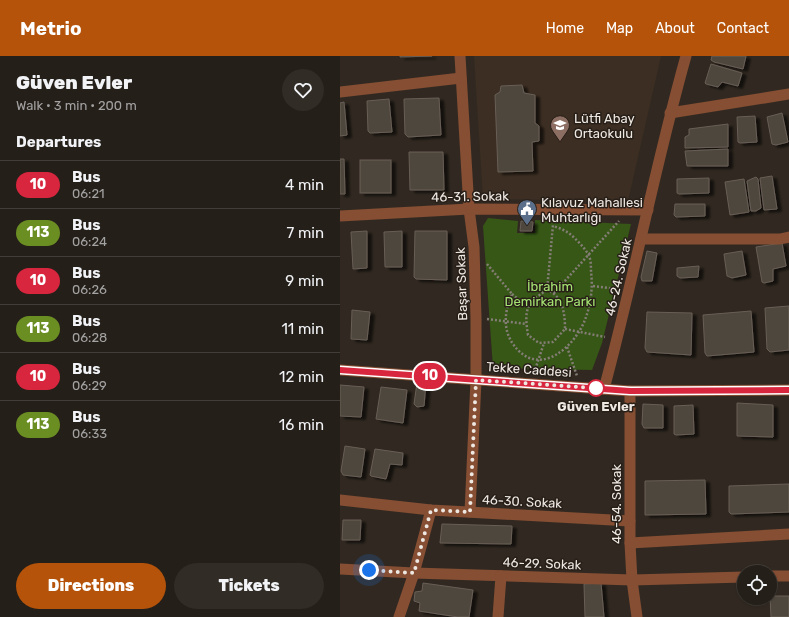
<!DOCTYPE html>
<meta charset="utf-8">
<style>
body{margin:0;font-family:Rubik,sans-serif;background:#312c26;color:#f1f3f6;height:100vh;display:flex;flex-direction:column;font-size:15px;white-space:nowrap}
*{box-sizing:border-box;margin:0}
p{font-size:13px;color:#a3a2a2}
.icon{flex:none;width:22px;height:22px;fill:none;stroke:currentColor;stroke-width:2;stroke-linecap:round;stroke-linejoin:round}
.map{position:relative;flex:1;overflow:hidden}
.drawer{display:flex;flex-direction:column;background:#251f19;width:340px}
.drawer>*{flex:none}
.badge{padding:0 8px;border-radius:13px;font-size:14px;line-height:26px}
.buttons{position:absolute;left:397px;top:509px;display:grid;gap:8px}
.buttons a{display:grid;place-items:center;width:40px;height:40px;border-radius:50%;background:#251f19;box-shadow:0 1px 3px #0004,0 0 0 1px #423d38;font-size:20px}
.you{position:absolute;width:20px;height:20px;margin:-10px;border:3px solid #fff;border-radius:50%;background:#1a73e8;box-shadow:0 0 0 6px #1a73e833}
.map>.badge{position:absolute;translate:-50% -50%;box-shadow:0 0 0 2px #fff}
h2{padding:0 16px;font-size:15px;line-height:36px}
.round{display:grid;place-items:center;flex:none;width:42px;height:42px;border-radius:21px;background:#312c26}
.overview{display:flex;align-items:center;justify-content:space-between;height:68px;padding:0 16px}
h1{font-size:19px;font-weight:800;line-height:30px}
.primary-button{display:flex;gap:8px;margin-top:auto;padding:8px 16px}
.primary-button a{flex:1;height:46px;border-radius:24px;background:#b45309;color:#fff;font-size:16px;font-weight:800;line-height:46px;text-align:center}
.primary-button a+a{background:#312c26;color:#f1f3f6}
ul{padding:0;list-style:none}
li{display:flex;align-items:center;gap:12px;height:48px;padding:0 16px;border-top:1px solid #423d38}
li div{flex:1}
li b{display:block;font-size:15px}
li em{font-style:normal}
li .badge{min-width:44px;font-weight:700;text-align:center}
header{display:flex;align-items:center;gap:24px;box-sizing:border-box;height:56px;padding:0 20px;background:#b45309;color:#fff}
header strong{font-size:19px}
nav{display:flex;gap:22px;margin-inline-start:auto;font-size:14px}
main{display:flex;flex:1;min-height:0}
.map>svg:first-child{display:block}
.built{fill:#3c2e22}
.green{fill:#365716}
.building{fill:#4e463d;stroke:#685f56;filter:url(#shadow)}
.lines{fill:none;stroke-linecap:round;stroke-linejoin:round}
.path{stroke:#857e77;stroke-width:2.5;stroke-dasharray:2 2;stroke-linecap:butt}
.minor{stroke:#864e33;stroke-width:11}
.line-casing{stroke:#fff;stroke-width:9}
.line{stroke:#d7263d;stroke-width:6}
.walk{stroke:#eee8e3;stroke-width:4;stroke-dasharray:0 7.2}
.stop-dot{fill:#fff;stroke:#d7263d;stroke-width:2}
.labels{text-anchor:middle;stroke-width:3;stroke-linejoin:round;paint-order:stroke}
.poi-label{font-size:13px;fill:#eee8e3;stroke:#271f18;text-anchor:start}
.street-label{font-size:13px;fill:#eee8e3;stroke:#271f18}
.park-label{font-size:13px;fill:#a5e472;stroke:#271f18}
.stop-label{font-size:13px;font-weight:bold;fill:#eee8e3;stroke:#271f18}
</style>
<header>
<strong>Metrio</strong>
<nav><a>Home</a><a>Map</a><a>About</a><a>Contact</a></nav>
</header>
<main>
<section class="drawer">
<div class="overview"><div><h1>Güven Evler</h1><p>Walk · 3 min · 200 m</p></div><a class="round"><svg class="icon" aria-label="heart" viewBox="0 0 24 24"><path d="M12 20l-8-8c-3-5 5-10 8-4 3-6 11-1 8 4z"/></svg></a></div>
<h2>Departures</h2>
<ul>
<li><span class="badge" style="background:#d7263d;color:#fff">10</span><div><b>Bus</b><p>06:21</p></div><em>4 min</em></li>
<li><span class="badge" style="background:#6b8e23;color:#fff">113</span><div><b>Bus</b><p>06:24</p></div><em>7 min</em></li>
<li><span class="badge" style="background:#d7263d;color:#fff">10</span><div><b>Bus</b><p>06:26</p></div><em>9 min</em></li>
<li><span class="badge" style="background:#6b8e23;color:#fff">113</span><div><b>Bus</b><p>06:28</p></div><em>11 min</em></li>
<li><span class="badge" style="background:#d7263d;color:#fff">10</span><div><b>Bus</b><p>06:29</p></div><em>12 min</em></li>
<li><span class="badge" style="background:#6b8e23;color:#fff">113</span><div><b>Bus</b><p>06:33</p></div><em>16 min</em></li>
</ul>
<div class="primary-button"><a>Directions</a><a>Tickets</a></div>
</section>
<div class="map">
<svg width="449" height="561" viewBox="0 0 449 561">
<defs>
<filter id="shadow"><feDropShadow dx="4.5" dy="2.5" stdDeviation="1" flood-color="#0009"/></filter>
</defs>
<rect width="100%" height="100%" fill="#312921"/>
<path class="built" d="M 134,0 L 321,0 L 288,145 L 143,143 Z"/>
<path class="green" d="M 148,162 L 178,165 L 177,177 L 195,177 L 195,164 L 291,168 L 262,287 L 252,314 L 153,312 L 143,170 Z"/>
<g class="building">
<path d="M 60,0 L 92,0 L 60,1 Z"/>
<path d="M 372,0 L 406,0 L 403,13 L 374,6 L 371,4 Z"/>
<path d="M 371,8 L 402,17 L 398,30 L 382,26 L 378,31 L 366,28 L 365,27 Z"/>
<path d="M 182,29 L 184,37 L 195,39 L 195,67 L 199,70 L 199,85 L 192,86 L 193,115 L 158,116 L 155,39 L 160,36 L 161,30 Z"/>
<path d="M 99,42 L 101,79 L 68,81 L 65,78 L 64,43 Z"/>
<path d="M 49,43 L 52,76 L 30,77 L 28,75 L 27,45 Z"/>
<path d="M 4,46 L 7,79 L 0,80 L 0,47 Z"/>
<path d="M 442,57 L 448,86 L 436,89 L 432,88 L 427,61 Z"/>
<path d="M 415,60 L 417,86 L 400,87 L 398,86 L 397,61 Z"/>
<path d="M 388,68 L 388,91 L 345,92 L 345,81 L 349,79 L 349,73 Z"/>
<path d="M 388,93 L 388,110 L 347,110 L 345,95 Z"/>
<path d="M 69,96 L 103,96 L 104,134 L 70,134 Z"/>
<path d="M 0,103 L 4,103 L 5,138 L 0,138 Z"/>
<rect x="20" y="104" width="31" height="33"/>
<path d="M 432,120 L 437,153 L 424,154 L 420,122 Z"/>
<path d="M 416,121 L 418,123 L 421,152 L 416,155 L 411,155 L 407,125 Z"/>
<path d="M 369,122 L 369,137 L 339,138 L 337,137 L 337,123 Z"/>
<path d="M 404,123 L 409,156 L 390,159 L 385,126 Z"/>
<path d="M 335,148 L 365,148 L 365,160 L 336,161 L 334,159 Z"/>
<path d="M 181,165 L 193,166 L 192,175 L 180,175 Z"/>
<path d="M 27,175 L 27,212 L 13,213 L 11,176 Z"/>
<path d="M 62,175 L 62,211 L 45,211 L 44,176 Z"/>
<path d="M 75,175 L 107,175 L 107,224 L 76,223 L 74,221 Z"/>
<path d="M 442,187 L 446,210 L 433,213 L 433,225 L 424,227 L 422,226 L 416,191 Z"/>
<path d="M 307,195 L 317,197 L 312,225 L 302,225 L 301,221 Z"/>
<path d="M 402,195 L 406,219 L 392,222 L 387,220 L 384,198 Z"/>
<path d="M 359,210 L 358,221 L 340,222 L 337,220 L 337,212 Z"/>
<path d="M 449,250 L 449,294 L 430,296 L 427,293 L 425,252 Z"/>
<path d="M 12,254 L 30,256 L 27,284 L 11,283 Z"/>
<path d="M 411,255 L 414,296 L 367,300 L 365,297 L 363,259 Z"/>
<path d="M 307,256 L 352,257 L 351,299 L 307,296 L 305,292 Z"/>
<path d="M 86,326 L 84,350 L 77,351 L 74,348 L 77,327 Z"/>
<path d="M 0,329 L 24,331 L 21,361 L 0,360 Z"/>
<path d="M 41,331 L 67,334 L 63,367 L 36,363 Z"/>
<path d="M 397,347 L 433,349 L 433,381 L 397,380 Z"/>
<path d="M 303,348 L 323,349 L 323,372 L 304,372 L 302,368 Z"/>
<path d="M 353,349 L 354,378 L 336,379 L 334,378 L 334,350 Z"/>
<path d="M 5,390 L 25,393 L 21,421 L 3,419 L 1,415 Z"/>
<path d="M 35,393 L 63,397 L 62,409 L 50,408 L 46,423 L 31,420 L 30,419 Z"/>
<path d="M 365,424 L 366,458 L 305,459 L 305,425 Z"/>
<path d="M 449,428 L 449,456 L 391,458 L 389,456 L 389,430 Z"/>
<path d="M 3,464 L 21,464 L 20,484 L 2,484 Z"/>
<path d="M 102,468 L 172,470 L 171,488 L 103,487 L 100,487 Z"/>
<path d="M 83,527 L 133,534 L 129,561 L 118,561 L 79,555 L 80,547 L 74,545 L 75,536 L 82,535 Z"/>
<path d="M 261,527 L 264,561 L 245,561 L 244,528 Z"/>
<path d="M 430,540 L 449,540 L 449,561 L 431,561 Z"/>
</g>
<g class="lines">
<g class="path">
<path d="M 147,208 L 172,238 C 165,254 162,272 173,288 C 198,324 236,291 246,261 C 251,247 253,230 251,216 C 251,211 251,202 248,198 C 244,191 236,183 230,178 C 225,174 219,172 213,170"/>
<path d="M 253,230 L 277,233"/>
<path d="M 207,234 C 186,247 184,254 188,279 L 199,287 L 213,286 L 225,273 C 225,258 223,240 207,234 L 213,169"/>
<path d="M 214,237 L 279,165"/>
<path d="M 172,238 L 188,251"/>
<path d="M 147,263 L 186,268"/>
<path d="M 225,273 L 265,281"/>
<path d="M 227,291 L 237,320"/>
<path d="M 194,317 L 204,287"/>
</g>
<g class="minor">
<path d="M 120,0 L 129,153 L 134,191 L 136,262 L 136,324 L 130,456"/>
<path d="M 0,36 L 121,22"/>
<path d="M 330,57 L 449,38"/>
<path d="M 0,160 L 129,153 L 308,154"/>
<path d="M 301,183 L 440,183 L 449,181"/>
<path d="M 0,314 L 290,335 L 449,334"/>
<path d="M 264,333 C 294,222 315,110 346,0"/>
<path d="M 290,335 L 290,487 L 292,524 L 297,561"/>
<path d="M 0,444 L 91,454 L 290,465"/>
<path d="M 290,487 L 449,478"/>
<path d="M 0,513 L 74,517 L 292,524 L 404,521"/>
<path d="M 430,520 L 449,520"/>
<path d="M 59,561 L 74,517 L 91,454"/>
<path d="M 158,561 L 161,520"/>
</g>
</g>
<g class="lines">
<defs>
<path id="line" d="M 0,314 L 290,335 L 449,334"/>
</defs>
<use href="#line" class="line-casing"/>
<use href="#line" class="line"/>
<path class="walk" d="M 29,514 L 74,517 L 91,454 L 130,456 L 136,324 L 256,332"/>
</g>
<defs>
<symbol id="school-pin" viewBox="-11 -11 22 30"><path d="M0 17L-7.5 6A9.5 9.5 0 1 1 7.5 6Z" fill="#8d6e63" stroke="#271f18"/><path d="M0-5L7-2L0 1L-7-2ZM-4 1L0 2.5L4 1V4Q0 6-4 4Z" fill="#fff"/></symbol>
<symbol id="civic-pin" viewBox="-11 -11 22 30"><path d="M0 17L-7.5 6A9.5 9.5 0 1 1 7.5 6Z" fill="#5c6f8a" stroke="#271f18"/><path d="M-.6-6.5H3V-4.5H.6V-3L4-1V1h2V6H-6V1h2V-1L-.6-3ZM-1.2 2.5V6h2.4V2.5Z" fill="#fff"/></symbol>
</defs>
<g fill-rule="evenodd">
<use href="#school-pin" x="209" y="58" width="22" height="30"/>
<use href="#civic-pin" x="176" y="142" width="22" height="30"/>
</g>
<circle class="stop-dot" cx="256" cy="332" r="8"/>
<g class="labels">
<g class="poi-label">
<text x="234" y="67">Lütfi Abay<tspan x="234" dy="15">Ortaokulu</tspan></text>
<text x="201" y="151">Kılavuz Mahallesi<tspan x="201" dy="15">Muhtarlığı</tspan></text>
</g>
<g class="street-label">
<text transform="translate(130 140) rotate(-1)" y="5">46-31. Sokak</text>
<text transform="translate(278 221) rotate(-77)" y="5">46-24. Sokak</text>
<text transform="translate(121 228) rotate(-92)" y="5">Başar Sokak</text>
<text transform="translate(189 313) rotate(4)" y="5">Tekke Caddesi</text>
<text transform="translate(182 445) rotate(3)" y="5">46-30. Sokak</text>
<text transform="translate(276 448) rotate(-90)" y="5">46-54. Sokak</text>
<text transform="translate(202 507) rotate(2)" y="5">46-29. Sokak</text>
</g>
<g class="park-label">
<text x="210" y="235">İbrahim<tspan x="210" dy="15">Demirkan Parkı</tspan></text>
</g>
<g class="stop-label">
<text x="256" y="355">Güven Evler</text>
</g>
</g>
</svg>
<div class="buttons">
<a><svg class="icon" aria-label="locate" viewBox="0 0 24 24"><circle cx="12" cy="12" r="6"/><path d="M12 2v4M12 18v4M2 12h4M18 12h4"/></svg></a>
</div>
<div class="you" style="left:29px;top:514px"></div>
<b class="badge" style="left:90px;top:320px;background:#d7263d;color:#fff">10</b>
</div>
</main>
